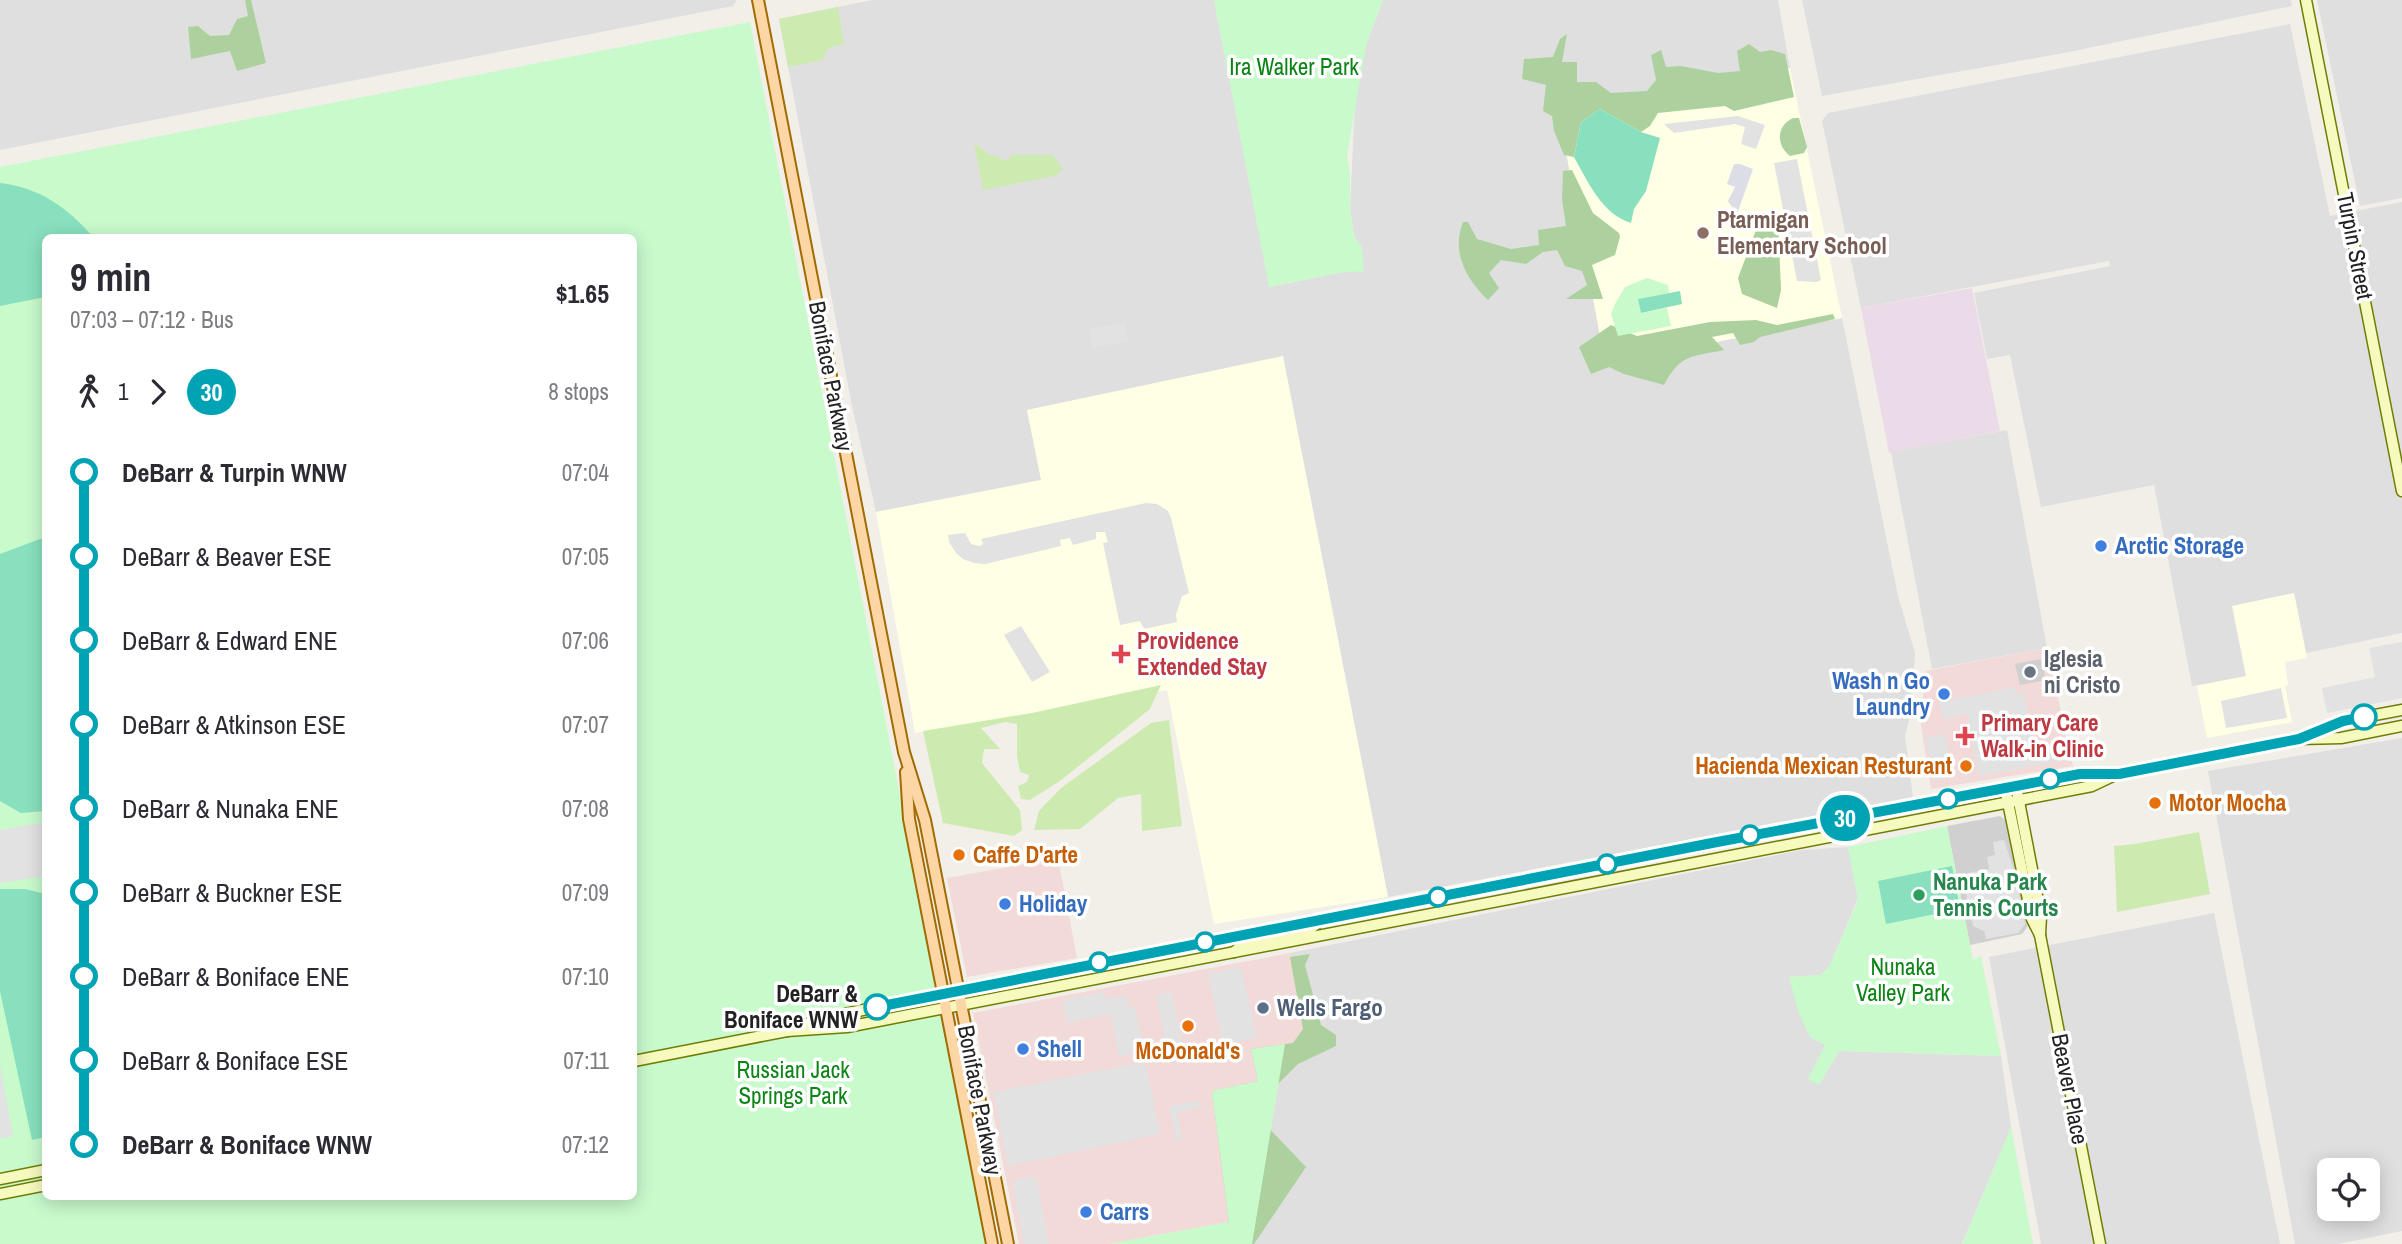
<!DOCTYPE html>
<meta charset="utf-8">
<style>
body{margin:0;font-family:"Archivo Narrow",sans-serif;background:#f2f2f3;color:#2b2b33;height:100vh;display:flex;flex-direction:column;font-size:26px;white-space:nowrap}
*{box-sizing:border-box;margin:0}
p{font-size:23px;color:#7c7c81}
.icon{flex:none;width:38px;height:38px;fill:none;stroke:currentColor;stroke-width:2;stroke-linecap:round;stroke-linejoin:round}
.map{position:relative;flex:1;overflow:hidden}
.panel{position:absolute;left:42px;top:234px;width:595px;height:966px;display:flex;flex-direction:column;background:#fff;border-radius:10px;box-shadow:0 4px 18px #0003}
.panel>*{flex:none}
.badge{padding:0 14px;border-radius:23px;font-size:24px;line-height:46px}
.buttons{position:absolute;left:2317px;top:1158px;display:grid;gap:14px}
.buttons a{display:grid;place-items:center;width:63px;height:63px;border-radius:10px;background:#fff;box-shadow:0 4px 18px #0003;font-size:35px}
.map>.badge{position:absolute;translate:-50% -50%;box-shadow:0 0 0 4px #fff}
.legs{display:flex;align-items:center;gap:10px;height:77px;padding:0 28px;font-size:23px}
.legs p{margin-inline-start:auto}
.summary{display:flex;align-items:center;justify-content:space-between;height:119px;padding:0 28px}
h1{font-size:38px;font-weight:700;line-height:52px}
ul{padding:0 28px;list-style:none}
li{display:flex;align-items:center;gap:24px;height:84px;font-size:26px}
li i{display:grid;place-items:center;width:10px;height:100%;margin:0 9px;background:currentColor}
li i::after{content:'';width:18px;height:18px;margin:-9px;border:5px solid;border-radius:50%;background:#fff}
li p{margin-inline-start:auto}
li:first-child i{background:linear-gradient(#0000 50%,currentColor 0)}
li:last-child i{background:linear-gradient(currentColor 50%,#0000 0)}
.map>svg:first-child{display:block}
.residential{fill:#e0dfdf;fill-rule:evenodd}
.commercial{fill:#f2dad9}
.industrial{fill:#ebdbe8}
.education{fill:#ffffe5}
.religious{fill:#d0d0d0}
.grass{fill:#cdebb0}
.forest{fill:#add19e}
.park{fill:#c8facc;fill-rule:evenodd}
.pitch{fill:#88e0be}
.parking{fill:#e2e2e2}
.plaza{fill:#dddde8}
.lines{fill:none;stroke-linecap:round;stroke-linejoin:round}
.secondary-casing{stroke:#707d05;stroke-width:13}
.primary-casing{stroke:#a06b00;stroke-width:14}
.secondary{stroke:#f7fabf;stroke-width:10}
.primary{stroke:#fcd6a4;stroke-width:10}
.line-1-casing{stroke:#fff;stroke-width:16}
.line-1{stroke:#00a3b4;stroke-width:10}
.education-dot{fill:#8d6e63;stroke:#fff;stroke-width:2.5}
.shop-dot{fill:#3f7fe0;stroke:#fff;stroke-width:2.5}
.health-dot{fill:#e0444e;stroke:#fff;stroke-width:2.5}
.worship-dot{fill:#6b7280;stroke:#fff;stroke-width:2.5}
.stop-1-dot{fill:#fff;stroke:#00a3b4;stroke-width:3.5}
.food-dot{fill:#e8710a;stroke:#fff;stroke-width:2.5}
.leisure-dot{fill:#2e9e5b;stroke:#fff;stroke-width:2.5}
.service-dot{fill:#5c6f8a;stroke:#fff;stroke-width:2.5}
.labels{text-anchor:middle;stroke-width:7;stroke-linejoin:round;paint-order:stroke}
.park-label{font-size:23px;fill:#0c8416;stroke:#fff}
.education-label{font-size:23px;font-weight:bold;fill:#785e54;stroke:#fff;text-anchor:start}
.street-label{font-size:23px;fill:#222;stroke:#fff}
.shop-label{font-size:23px;font-weight:bold;fill:#366cbe;stroke:#fff;text-anchor:start}
.health-label{font-size:23px;font-weight:bold;fill:#be3a42;stroke:#fff;text-anchor:start}
.worship-label{font-size:23px;font-weight:bold;fill:#5b616d;stroke:#fff;text-anchor:start}
.food-label{font-size:23px;font-weight:bold;fill:#c56008;stroke:#fff;text-anchor:start}
.leisure-label{font-size:23px;font-weight:bold;fill:#27864d;stroke:#fff;text-anchor:start}
.stop-label{font-size:23px;font-weight:bold;fill:#222;stroke:#fff;text-anchor:end}
.service-label{font-size:23px;font-weight:bold;fill:#4e5e75;stroke:#fff;text-anchor:start}
</style>
<div class="map">
<svg width="2402" height="1244" viewBox="0 0 2402 1244">
<rect width="100%" height="100%" fill="#f2efe9"/>
<g class="residential">
<path d="M 0,0 L 737,0 L 733,6 L 0,150 Z"/>
<path d="M 872,0 L 1214,0 L 1270,287 L 1338,273 L 1362,248 L 1354,236 L 1350,208 L 1355,99 L 1366,45 L 1383,0 L 1778,0 L 1790,68 L 1558,108 L 1605,363 L 1842,318 L 1898,596 L 1915,653 L 1911,713 L 1905,736 L 1913,797 L 1388,897 L 1283,357 L 1027,410 L 1042,480 L 876,512 L 852,406 L 779,19 Z"/>
<path d="M 1802,0 L 2291,0 L 2292,6 L 2064,53 L 1822,96 Z"/>
<path d="M 2317,0 L 2402,0 L 2402,198 L 2360,206 Z"/>
<path d="M 2290,24 L 2330,216 L 2402,202 L 2402,633 L 2306,653 L 2294,593 L 2233,606 L 2247,676 L 2192,686 L 2154,485 L 2041,507 L 2010,355 L 1987,359 L 1974,293 L 2110,266 L 2109,261 L 1861,308 L 1822,121 L 1828,113 Z"/>
<path d="M 2007,430 L 2047,648 L 1932,669 L 1891,452 Z"/>
<path d="M 2402,738 L 2402,1231 L 2338,1244 L 2295,1244 L 2208,771 ZM 2329,1171 L 2368,1171 L 2368,1209 L 2329,1209 Z"/>
<path d="M 1848,847 L 1858,898 L 1830,966 L 1821,975 L 1789,977 L 1826,1044 L 1819,1085 L 1839,1051 L 2001,1056 L 2011,1127 L 1962,1244 L 1252,1244 L 1285,1044 L 1303,1029 L 1290,953 L 1802,850 Z"/>
<path d="M 2214,913 L 2280,1244 L 2041,1244 L 1989,957 Z"/>
</g>
<g class="commercial">
<path d="M 2047,648 L 2073,766 L 1931,789 L 1921,725 L 1925,671 Z"/>
<path d="M 1058,858 L 1077,958 L 967,977 L 947,878 Z"/>
<path d="M 1290,953 L 1303,1029 L 1294,1043 L 1252,1049 L 1259,1081 L 1212,1091 L 1229,1222 L 1109,1244 L 1019,1244 L 973,1013 Z"/>
</g>
<path class="industrial" d="M 1972,288 L 2000,431 L 1889,453 L 1861,308 Z"/>
<g class="education">
<path d="M 1790,68 L 1842,318 L 1605,363 L 1558,108 Z"/>
<path d="M 1283,356 L 1388,897 L 1214,924 L 1167,690 L 915,733 L 876,512 L 1041,480 L 1027,410 Z"/>
<path d="M 2294,593 L 2307,658 L 2285,662 L 2288,685 L 2285,686 L 2292,722 L 2207,738 L 2197,686 L 2246,676 L 2232,606 Z"/>
</g>
<g class="religious">
<path d="M 2041,659 L 2046,680 L 2020,685 L 2015,664 Z"/>
<path d="M 2000,816 L 2007,821 L 2028,926 L 2022,934 L 1970,945 L 1947,826 Z"/>
</g>
<g class="grass">
<path d="M 838,7 L 844,44 L 828,48 L 823,60 L 788,67 L 779,19 Z"/>
<path d="M 974,142 L 988,154 L 1008,161 L 1011,155 L 1053,155 L 1063,170 L 1055,176 L 983,190 Z"/>
<path d="M 1161,685 L 1150,709 L 1060,781 L 1030,800 L 1021,799 L 1018,786 L 1027,782 L 1029,775 L 1020,772 L 1017,756 L 1017,724 L 1005,722 L 981,728 L 1000,749 L 984,749 L 982,763 L 1020,810 L 1022,830 L 1014,836 L 943,823 L 923,731 L 1032,713 Z"/>
<path d="M 1169,720 L 1182,826 L 1142,831 L 1141,794 L 1118,798 L 1080,829 L 1034,830 L 1039,811 L 1061,788 L 1151,723 Z"/>
<path d="M 2199,832 L 2210,894 L 2117,912 L 2114,846 L 2135,844 Z"/>
</g>
<g class="forest">
<path d="M 245,0 L 251,0 L 266,63 L 237,71 L 230,51 L 191,59 L 188,27 L 198,26 L 210,36 L 229,35 L 237,19 L 248,16 Z"/>
<path d="M 1567,34 L 1562,62 L 1577,62 L 1577,82 L 1596,82 L 1611,93 L 1647,91 L 1656,80 L 1651,55 L 1661,50 L 1666,67 L 1681,66 L 1718,73 L 1740,71 L 1737,51 L 1749,44 L 1760,52 L 1771,50 L 1785,54 L 1794,97 L 1734,111 L 1725,106 L 1658,113 L 1650,126 L 1641,132 L 1600,109 L 1581,122 L 1574,157 L 1564,155 L 1554,131 L 1552,116 L 1543,111 L 1546,85 L 1522,79 L 1524,59 L 1553,57 L 1560,39 Z"/>
<path d="M 1793,118 L 1799,118 L 1807,147 L 1804,153 L 1790,156 C 1776,145 1776,126 1793,118 Z"/>
<path d="M 1572,170 L 1593,213 L 1619,233 L 1620,237 L 1615,255 L 1592,265 L 1603,299 L 1566,299 L 1587,285 L 1582,271 L 1565,266 L 1557,250 L 1543,252 L 1526,264 L 1501,260 L 1489,273 L 1499,288 L 1488,300 C 1466,279 1451,252 1463,222 L 1468,222 L 1477,239 L 1511,249 L 1539,245 L 1538,230 L 1566,226 L 1562,200 L 1563,171 Z"/>
<path d="M 1774,213 L 1778,220 L 1781,290 L 1777,308 L 1742,294 L 1738,278 L 1762,214 Z"/>
<path d="M 1833,314 L 1835,319 L 1760,337 L 1754,342 L 1740,345 L 1733,333 L 1712,337 L 1724,350 C 1692,357 1681,353 1664,385 L 1624,374 L 1609,367 L 1591,374 L 1579,347 L 1611,325 L 1637,336 L 1710,322 L 1756,320 L 1777,325 Z"/>
<path d="M 1310,954 L 1305,965 L 1321,1025 L 1336,1035 L 1336,1046 L 1298,1064 L 1273,1089 L 1264,1123 L 1306,1167 L 1254,1244 L 1144,1244 L 1229,1222 L 1212,1091 L 1258,1081 L 1251,1049 L 1293,1043 L 1303,1029 L 1290,957 Z"/>
</g>
<g class="park">
<path d="M 1214,0 L 1383,0 L 1366,45 L 1347,156 L 1350,174 L 1350,208 L 1354,236 L 1362,248 L 1364,271 L 1338,273 L 1269,287 Z"/>
<path d="M 750,22 L 987,1244 L 0,1244 L 0,167 ZM 46,238 L 634,238 L 634,1197 L 46,1197 Z"/>
<path d="M 1647,278 L 1668,285 L 1669,293 L 1639,299 L 1641,313 L 1667,308 L 1671,326 L 1618,336 L 1611,314 L 1615,304 L 1625,287 Z"/>
<path d="M 1947,826 L 1973,960 L 1981,956 L 2001,1056 L 1839,1051 L 1819,1085 L 1808,1079 L 1825,1045 L 1810,1037 L 1799,1014 L 1789,977 L 1821,975 L 1830,965 L 1858,900 L 1848,847 Z"/>
<path d="M 1285,1044 L 1252,1244 L 1109,1244 L 1229,1222 L 1212,1091 L 1258,1081 L 1251,1049 Z"/>
<path d="M 2011,1127 L 2033,1244 L 1962,1244 L 1964,1240 Z"/>
</g>
<g class="pitch">
<path d="M 1600,109 L 1641,132 L 1660,138 L 1646,191 L 1634,209 L 1631,223 C 1602,214 1588,182 1574,157 L 1581,122 Z"/>
<path d="M 0,183 C 40,188 67,207 93,237 L 46,238 L 45,297 L 0,306 Z"/>
<path d="M 1680,291 L 1682,304 L 1641,313 L 1638,299 Z"/>
<path d="M 40,539 L 46,539 L 45,811 L 21,813 L 0,801 L 0,554 Z"/>
<path d="M 1952,866 L 1960,909 L 1886,924 L 1878,881 Z"/>
<path d="M 0,889 L 25,889 L 45,894 L 45,1137 L 32,1140 L 0,991 Z"/>
</g>
<g class="parking">
<path d="M 1738,116 L 1765,125 L 1756,149 L 1741,144 L 1745,127 L 1735,124 L 1674,133 L 1664,124 Z"/>
<path d="M 1797,159 L 1821,280 L 1816,282 L 1797,281 L 1774,163 Z"/>
<path d="M 1125,322 L 1128,341 L 1092,348 L 1089,329 Z"/>
<path d="M 1146,503 L 1157,504 L 1168,511 L 1171,518 L 1189,593 L 1182,596 L 1176,614 L 1177,622 L 1144,629 L 1140,621 L 1120,625 L 1103,543 L 1108,542 L 1105,532 L 1096,532 L 1096,539 L 1073,545 L 1070,538 L 1060,540 L 1061,546 L 985,564 L 974,563 L 963,559 L 956,553 L 949,542 L 948,535 L 965,533 L 971,544 L 980,546 L 983,544 L 981,539 Z"/>
<path d="M 1021,626 L 1050,672 L 1032,682 L 1004,635 Z"/>
<path d="M 2402,642 L 2402,698 L 2327,713 L 2322,688 L 2375,677 L 2369,648 Z"/>
<path d="M 2015,687 L 2016,695 L 2024,693 L 2036,758 L 2064,753 L 2065,760 L 1979,776 L 1967,714 L 1943,719 L 1939,702 Z"/>
<path d="M 2281,688 L 2287,718 L 2226,728 L 2221,701 Z"/>
<path d="M 1945,734 L 1953,777 L 1934,781 L 1926,737 Z"/>
<path d="M 45,822 L 45,876 L 0,883 L 0,830 Z"/>
<path d="M 2004,840 L 2015,873 L 2025,924 L 2018,933 L 1986,939 L 1984,931 L 1973,926 L 1962,874 L 1989,869 L 1987,857 L 1995,855 L 1993,842 Z"/>
<path d="M 1241,967 L 1257,1038 L 1223,1044 L 1208,974 Z"/>
<path d="M 1103,992 L 1105,999 L 1126,995 L 1129,1007 L 1135,1007 L 1144,1051 L 1119,1057 L 1111,1014 L 1067,1023 L 1063,1000 Z"/>
<path d="M 1172,992 L 1186,1062 L 1170,1063 L 1156,995 Z"/>
<path d="M 1145,1062 L 1160,1134 L 1008,1166 L 994,1092 Z"/>
<path d="M 0,1065 L 13,1136 L 3,1139 L 0,1137 Z"/>
<path d="M 1199,1101 L 1201,1106 L 1177,1113 L 1183,1140 L 1177,1142 L 1169,1106 Z"/>
<path d="M 1036,1176 L 1049,1244 L 1024,1244 L 1012,1181 Z"/>
</g>
<path class="plaza" d="M 1734,164 L 1740,164 L 1753,169 L 1737,214 L 1728,201 L 1735,187 L 1727,184 Z"/>
<g class="lines">
<defs>
<g id="secondary">
<path d="M 2306,0 L 2402,491"/>
<path d="M 2306,736 L 2343,721 L 2402,710"/>
<path d="M 2016,786 L 2041,916 L 2040,935 L 2100,1244"/>
<path d="M 2005,788 L 2032,919 L 2040,935"/>
<path d="M 1234,952 L 1247,942 L 1306,932 L 1320,921"/>
<path d="M 787,1031 L 821,1019 L 942,993 L 2080,773 L 2118,774 L 2299,739 L 2341,738 L 2402,726"/>
<path d="M 634,1061 L 787,1031 L 847,1027 L 2020,800 L 2092,786 L 2113,776"/>
<path d="M 0,1179 L 46,1170"/>
<path d="M 0,1194 L 46,1185"/>
</g>
<g id="primary">
<path d="M 758,0 L 904,752 L 925,820 L 1008,1244"/>
<path d="M 906,772 L 909,819 L 992,1244"/>
</g>
</defs>
<use href="#secondary" class="secondary-casing"/>
<use href="#primary" class="primary-casing"/>
<use href="#secondary" class="secondary"/>
<use href="#primary" class="primary"/>
</g>
<g class="lines">
<defs>
<path id="line-1" d="M 877,1007 L 1712,843 L 2080,774 L 2119,774 L 2299,739 L 2343,721 L 2364,717"/>
</defs>
<use href="#line-1" class="line-1-casing"/>
<use href="#line-1" class="line-1"/>
</g>
<circle class="education-dot" cx="1703" cy="233" r="7"/>
<g class="shop-dot">
<circle cx="2101" cy="546" r="7"/>
<circle cx="1944" cy="694" r="7"/>
<circle cx="1005" cy="904" r="7"/>
<circle cx="1023" cy="1049" r="7"/>
<circle cx="1086" cy="1212" r="7"/>
</g>
<g class="health-dot">
<path d="M1117.5 643.5h7v7h7v7h-7v7h-7v-7h-7v-7h7z"/>
<path d="M1961.5 725.5h7v7h7v7h-7v7h-7v-7h-7v-7h7z"/>
</g>
<circle class="worship-dot" cx="2030" cy="672" r="7"/>
<g class="stop-1-dot">
<circle cx="2364" cy="717" r="12"/>
<circle cx="2050" cy="779" r="9"/>
<circle cx="1948" cy="799" r="9"/>
<circle cx="1750" cy="835" r="9"/>
<circle cx="1607" cy="864" r="9"/>
<circle cx="1438" cy="897" r="9"/>
<circle cx="1205" cy="942" r="9"/>
<circle cx="1099" cy="962" r="9"/>
<circle cx="877" cy="1007" r="12"/>
</g>
<g class="food-dot">
<circle cx="1966" cy="766" r="7"/>
<circle cx="2155" cy="803" r="7"/>
<circle cx="959" cy="855" r="7"/>
<circle cx="1188" cy="1026" r="7"/>
</g>
<circle class="leisure-dot" cx="1919" cy="895" r="7"/>
<circle class="service-dot" cx="1263" cy="1008" r="7"/>
<g class="labels">
<g class="park-label">
<text x="1294" y="75">Ira Walker Park</text>
<text x="1903" y="975">Nunaka<tspan x="1903" dy="26">Valley Park</tspan></text>
<text x="793" y="1078">Russian Jack<tspan x="793" dy="26">Springs Park</tspan></text>
</g>
<g class="education-label">
<text x="1717" y="228">Ptarmigan<tspan x="1717" dy="26">Elementary School</tspan></text>
</g>
<g class="street-label">
<text transform="translate(2355 246) rotate(79)" y="8">Turpin Street</text>
<text transform="translate(831 376) rotate(79)" y="8">Boniface Parkway</text>
<text transform="translate(2070 1089) rotate(79)" y="8">Beaver Place</text>
<text transform="translate(980 1100) rotate(79)" y="8">Boniface Parkway</text>
</g>
<g class="shop-label">
<text x="2115" y="554">Arctic Storage</text>
<text x="1930" y="689" text-anchor="end">Wash n Go<tspan x="1930" dy="26">Laundry</tspan></text>
<text x="1019" y="912">Holiday</text>
<text x="1037" y="1057">Shell</text>
<text x="1100" y="1220">Carrs</text>
</g>
<g class="health-label">
<text x="1137" y="649">Providence<tspan x="1137" dy="26">Extended Stay</tspan></text>
<text x="1981" y="731">Primary Care<tspan x="1981" dy="26">Walk-in Clinic</tspan></text>
</g>
<g class="worship-label">
<text x="2044" y="667">Iglesia<tspan x="2044" dy="26">ni Cristo</tspan></text>
</g>
<g class="food-label">
<text x="1952" y="774" text-anchor="end">Hacienda Mexican Resturant</text>
<text x="2169" y="811">Motor Mocha</text>
<text x="973" y="863">Caffe D'arte</text>
<text x="1188" y="1059" text-anchor="middle">McDonald's</text>
</g>
<g class="leisure-label">
<text x="1933" y="890">Nanuka Park<tspan x="1933" dy="26">Tennis Courts</tspan></text>
</g>
<g class="stop-label">
<text x="858" y="1002">DeBarr &amp;<tspan x="858" dy="26">Boniface WNW</tspan></text>
</g>
<g class="service-label">
<text x="1277" y="1016">Wells Fargo</text>
</g>
</g>
</svg>
<div class="buttons">
<a><svg class="icon" aria-label="locate" viewBox="0 0 24 24"><circle cx="12" cy="12" r="6"/><path d="M12 2v4M12 18v4M2 12h4M18 12h4"/></svg></a>
</div>
<b class="badge" style="left:1845px;top:818px;background:#00a3b4;color:#fff">30</b>
<section class="panel">
<div class="summary"><div><h1>9 min</h1><p>07:03 – 07:12 · Bus</p></div><b>$1.65</b></div>
<div class="legs"><svg class="icon" aria-label="walk" viewBox="0 0 24 24"><circle cx="13" cy="4" r="2"/><path d="M13 8l-2 6 4 7M11 14l-3 7M7 12l3-4h3l4 4"/></svg>1<svg class="icon" aria-label="forward" viewBox="0 0 24 24"><path d="M9 5l7 7-7 7"/></svg><b class="badge" style="background:#00a3b4;color:#fff">30</b><p>8 stops</p></div>
<ul>
<li><i style="color:#00a3b4"></i><b>DeBarr &amp; Turpin WNW</b><p>07:04</p></li>
<li><i style="color:#00a3b4"></i><span>DeBarr &amp; Beaver ESE</span><p>07:05</p></li>
<li><i style="color:#00a3b4"></i><span>DeBarr &amp; Edward ENE</span><p>07:06</p></li>
<li><i style="color:#00a3b4"></i><span>DeBarr &amp; Atkinson ESE</span><p>07:07</p></li>
<li><i style="color:#00a3b4"></i><span>DeBarr &amp; Nunaka ENE</span><p>07:08</p></li>
<li><i style="color:#00a3b4"></i><span>DeBarr &amp; Buckner ESE</span><p>07:09</p></li>
<li><i style="color:#00a3b4"></i><span>DeBarr &amp; Boniface ENE</span><p>07:10</p></li>
<li><i style="color:#00a3b4"></i><span>DeBarr &amp; Boniface ESE</span><p>07:11</p></li>
<li><i style="color:#00a3b4"></i><b>DeBarr &amp; Boniface WNW</b><p>07:12</p></li>
</ul>
</section>
</div>
